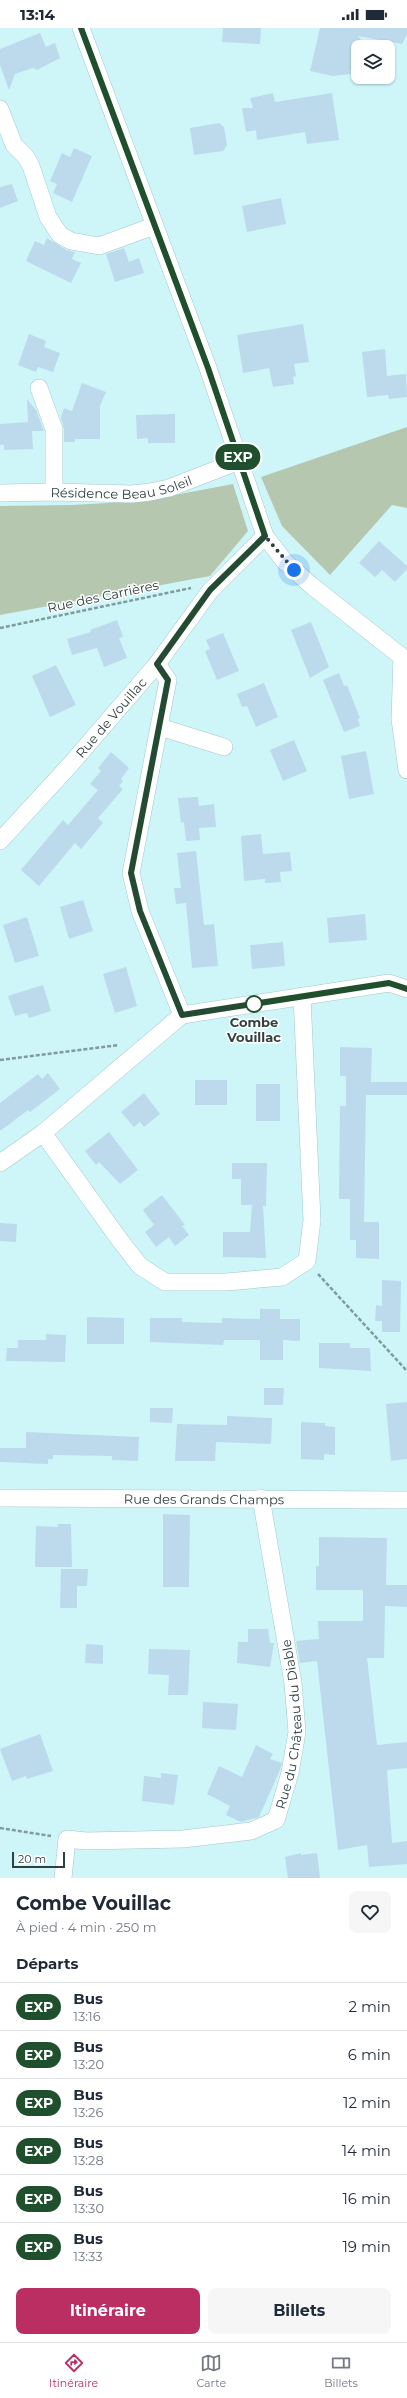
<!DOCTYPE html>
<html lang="fr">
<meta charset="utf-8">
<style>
body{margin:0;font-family:Montserrat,sans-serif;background:#f6f6f7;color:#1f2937;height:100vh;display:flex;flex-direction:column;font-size:15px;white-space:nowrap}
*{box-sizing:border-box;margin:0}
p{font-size:13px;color:#747a83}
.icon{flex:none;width:22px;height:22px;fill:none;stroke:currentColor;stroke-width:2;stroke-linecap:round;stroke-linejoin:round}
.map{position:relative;height:1850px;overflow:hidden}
.panel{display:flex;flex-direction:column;background:#fff;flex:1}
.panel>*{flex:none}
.badge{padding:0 8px;border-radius:13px;font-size:14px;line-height:26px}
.tools{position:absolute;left:351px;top:12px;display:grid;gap:8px}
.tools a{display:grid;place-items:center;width:44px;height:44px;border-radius:8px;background:#fff;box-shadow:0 1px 3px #0004;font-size:20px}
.scale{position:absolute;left:12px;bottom:10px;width:53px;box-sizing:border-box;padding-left:4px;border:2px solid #304041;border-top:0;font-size:11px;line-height:14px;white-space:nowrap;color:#304041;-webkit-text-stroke:3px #fff;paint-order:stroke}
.you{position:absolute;width:20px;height:20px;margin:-10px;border:3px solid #fff;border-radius:50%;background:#1a73e8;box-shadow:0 0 0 6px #1a73e833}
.map>.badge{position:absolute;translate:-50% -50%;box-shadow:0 0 0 2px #fff}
h2{padding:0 16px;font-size:15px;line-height:36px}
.round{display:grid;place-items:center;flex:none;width:42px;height:42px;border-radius:8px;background:#f6f6f7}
.summary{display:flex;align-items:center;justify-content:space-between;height:68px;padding:0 16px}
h1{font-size:19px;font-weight:700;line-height:30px}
.action{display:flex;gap:8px;margin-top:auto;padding:8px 16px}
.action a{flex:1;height:46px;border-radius:8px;background:#bb2e62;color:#fff;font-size:16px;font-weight:700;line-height:46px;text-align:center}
.action a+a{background:#f6f6f7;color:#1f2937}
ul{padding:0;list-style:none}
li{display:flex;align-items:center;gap:12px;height:48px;padding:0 16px;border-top:1px solid #e0e1e3}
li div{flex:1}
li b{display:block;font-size:15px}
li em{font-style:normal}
li .badge{min-width:44px;font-weight:700;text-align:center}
.status{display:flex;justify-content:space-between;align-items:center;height:28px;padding:0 20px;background:#fff;direction:ltr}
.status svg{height:11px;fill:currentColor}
.menu{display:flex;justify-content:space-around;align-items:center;height:56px;border-top:1px solid #e0e1e3;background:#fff;font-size:11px;color:#747a83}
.menu a{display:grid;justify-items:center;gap:2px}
.menu .current{color:#bb2e62}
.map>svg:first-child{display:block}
.green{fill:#b6c7b0}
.building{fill:#bcdaec}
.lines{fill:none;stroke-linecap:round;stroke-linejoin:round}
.minor-casing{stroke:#a2c8cb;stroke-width:18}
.path{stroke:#7f9b9d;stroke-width:2.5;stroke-dasharray:4 2;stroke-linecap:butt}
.minor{stroke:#fff;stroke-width:17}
.line-casing{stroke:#fff;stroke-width:9}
.line{stroke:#204f2d;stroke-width:6}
.walk{stroke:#304041;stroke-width:4;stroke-dasharray:0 7.2}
.stop-dot{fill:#fff;stroke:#204f2d;stroke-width:2}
.labels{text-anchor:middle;stroke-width:3;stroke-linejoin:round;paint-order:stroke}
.street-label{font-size:13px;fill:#304041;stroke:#fff}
.stop-label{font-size:13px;font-weight:bold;fill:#304041;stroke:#fff}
</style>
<div class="status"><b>13:14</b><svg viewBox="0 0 49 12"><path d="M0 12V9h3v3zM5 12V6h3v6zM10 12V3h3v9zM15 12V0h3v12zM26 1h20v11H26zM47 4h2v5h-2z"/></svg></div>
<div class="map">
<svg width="407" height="1850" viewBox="0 0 407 1850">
<rect width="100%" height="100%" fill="#cef6f9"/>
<g class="green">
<path d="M 407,399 L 407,480 L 392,477 L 330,547 L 282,498 L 261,449 Z"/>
<path d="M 233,456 L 248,503 L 210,548 L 0,587 L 0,478 L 72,477 L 143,473 Z"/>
</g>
<g class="building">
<path d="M 223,0 L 261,0 L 260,16 L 222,14 Z"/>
<path d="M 320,0 L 407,0 L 407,6 L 402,16 L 358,8 L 366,19 L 358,19 L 358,40 L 350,42 L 351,46 L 333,48 L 310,43 Z"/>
<path d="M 40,5 L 46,19 L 55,15 L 60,30 L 37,42 L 33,40 L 15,46 L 9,62 L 0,37 L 0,21 Z"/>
<path d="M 273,65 L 275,74 L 332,65 L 339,112 L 307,116 L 305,104 L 257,112 L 256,102 L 246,104 L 242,80 L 253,80 L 250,70 Z"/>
<path d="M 219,95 L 224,99 L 227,117 L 223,123 L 194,127 L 190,100 Z"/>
<path d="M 74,120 L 92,128 L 72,174 L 53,165 L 57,156 L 50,153 L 62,125 L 70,129 Z"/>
<path d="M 12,156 L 18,173 L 0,180 L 0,159 Z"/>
<path d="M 281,170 L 286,196 L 247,204 L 242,178 Z"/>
<path d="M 47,210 L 66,222 L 75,224 L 72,231 L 81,235 L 71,255 L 26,233 L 35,213 L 44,217 Z"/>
<path d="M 124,220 L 129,234 L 139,230 L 144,245 L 115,254 L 106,226 Z"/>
<path d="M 303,296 L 309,334 L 294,336 L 296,348 L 293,349 L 294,356 L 273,359 L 269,340 L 243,345 L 237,307 Z"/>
<path d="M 29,306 L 46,313 L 44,319 L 60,325 L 53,344 L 38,339 L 36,344 L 18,337 Z"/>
<path d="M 385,321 L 387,348 L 406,346 L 407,369 L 389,371 L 388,367 L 367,369 L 362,324 Z"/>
<path d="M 82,355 L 106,364 L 100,378 L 100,411 L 75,411 L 75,414 L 64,414 L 64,401 L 61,390 L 64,380 L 72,383 Z"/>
<path d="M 27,371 L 36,382 L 44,403 L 32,403 L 33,421 L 4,422 L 4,417 L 0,417 L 0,396 L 28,394 Z"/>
<path d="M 175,386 L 175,415 L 148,415 L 148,410 L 137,411 L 136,387 Z"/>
<path d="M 379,513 L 407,538 L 407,541 L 395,554 L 382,542 L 375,549 L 359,535 Z"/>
<path d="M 117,592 L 123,609 L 119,610 L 127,630 L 104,639 L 97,620 L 72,627 L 67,611 L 91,604 L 90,602 Z"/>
<path d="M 311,594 L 329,639 L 310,650 L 291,602 Z"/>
<path d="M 223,605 L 239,643 L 217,652 L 205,623 L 210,621 L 206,612 Z"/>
<path d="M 56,637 L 76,677 L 50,689 L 32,648 Z"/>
<path d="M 339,645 L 344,658 L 347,657 L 360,690 L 358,691 L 360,698 L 344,704 L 323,652 Z"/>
<path d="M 264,655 L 278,689 L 256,699 L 247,678 L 242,679 L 237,666 Z"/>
<path d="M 294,712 L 307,743 L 283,753 L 270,722 Z"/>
<path d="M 366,723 L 374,766 L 349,771 L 341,728 Z"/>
<path d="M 111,724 L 129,740 L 121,751 L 123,753 L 119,758 L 123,761 L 98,790 L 103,795 L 81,821 L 75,815 L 39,858 L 21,842 L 63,792 L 68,797 L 98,762 L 90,756 L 101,743 L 98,740 Z"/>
<path d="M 198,769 L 199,778 L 214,776 L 216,799 L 199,800 L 200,812 L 186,813 L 184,794 L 181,795 L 178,770 Z"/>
<path d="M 261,806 L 263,826 L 290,824 L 292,843 L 280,844 L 281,854 L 265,855 L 265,851 L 244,853 L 241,808 Z"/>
<path d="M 196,823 L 204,897 L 214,896 L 218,938 L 192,940 L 186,875 L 176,876 L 174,860 L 181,860 L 177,825 Z"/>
<path d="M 83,872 L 93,903 L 69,911 L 60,879 Z"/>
<path d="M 365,886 L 367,912 L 329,915 L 327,890 Z"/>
<path d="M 27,889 L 39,928 L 15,935 L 3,897 Z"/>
<path d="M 283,914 L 285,938 L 252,941 L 250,917 Z"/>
<path d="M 126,939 L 137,978 L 115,985 L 103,946 Z"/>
<path d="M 43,957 L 51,983 L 29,990 L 27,985 L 15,988 L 8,968 Z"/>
<path d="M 340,1019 L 372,1020 L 371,1054 L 407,1054 L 407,1067 L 366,1067 L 364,1194 L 379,1194 L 379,1231 L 356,1230 L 356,1212 L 350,1212 L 350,1171 L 339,1171 L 340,1078 L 346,1078 L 346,1048 L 340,1048 Z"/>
<path d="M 48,1045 L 60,1061 L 30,1084 L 28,1082 L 0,1103 L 0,1075 L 38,1046 L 42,1051 Z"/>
<rect x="195" y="1052" width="32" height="25"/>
<rect x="256" y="1056" width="24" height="37"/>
<path d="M 144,1065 L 160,1086 L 144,1099 L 140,1094 L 134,1099 L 121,1084 Z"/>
<path d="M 109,1104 L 138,1142 L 120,1156 L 99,1134 L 96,1137 L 85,1123 Z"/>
<path d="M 232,1135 L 267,1135 L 266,1178 L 263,1178 L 266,1230 L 223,1229 L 223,1204 L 250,1204 L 252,1177 L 241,1177 L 241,1151 L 232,1151 Z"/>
<path d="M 162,1167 L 185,1197 L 182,1198 L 189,1207 L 175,1218 L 169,1209 L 156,1219 L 145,1204 L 154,1197 L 143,1182 Z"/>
<path d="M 0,1195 L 17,1196 L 16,1214 L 0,1213 Z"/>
<path d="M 382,1252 L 401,1253 L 400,1304 L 382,1304 L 382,1293 L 375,1293 L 376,1277 L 382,1278 Z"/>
<path d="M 260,1281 L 280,1281 L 280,1291 L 300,1291 L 300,1313 L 283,1312 L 283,1332 L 260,1332 L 260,1312 L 224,1312 L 223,1317 L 150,1314 L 150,1290 L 182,1290 L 182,1294 L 222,1295 L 222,1290 L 260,1291 Z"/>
<path d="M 87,1289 L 124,1290 L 124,1316 L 87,1316 Z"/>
<path d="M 46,1306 L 66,1307 L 65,1334 L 6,1333 L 7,1320 L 18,1320 L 18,1312 L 46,1312 Z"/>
<path d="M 319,1315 L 350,1315 L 350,1320 L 370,1320 L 371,1343 L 319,1340 Z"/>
<path d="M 264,1360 L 284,1360 L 283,1377 L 264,1377 Z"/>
<path d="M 407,1374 L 407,1431 L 391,1433 L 386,1376 Z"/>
<path d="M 150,1380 L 173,1380 L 172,1395 L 150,1394 Z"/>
<path d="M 227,1388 L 272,1390 L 271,1416 L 216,1414 L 215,1433 L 175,1433 L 177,1396 L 227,1397 Z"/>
<path d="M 301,1394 L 325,1395 L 325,1398 L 335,1399 L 335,1427 L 324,1426 L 324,1432 L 301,1431 Z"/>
<path d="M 26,1404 L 139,1409 L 138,1433 L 112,1432 L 112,1428 L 53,1427 L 53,1431 L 48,1431 L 48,1436 L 0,1434 L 0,1420 L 26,1420 Z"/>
<path d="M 163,1486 L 190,1487 L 189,1559 L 163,1559 Z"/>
<path d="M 58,1496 L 71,1496 L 72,1539 L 35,1539 L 36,1498 L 58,1499 Z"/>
<path d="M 319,1509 L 387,1510 L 386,1557 L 407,1557 L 407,1579 L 385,1578 L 384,1630 L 367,1630 L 377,1717 L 407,1714 L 407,1740 L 387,1742 L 392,1815 L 407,1813 L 407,1836 L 369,1839 L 367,1817 L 338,1822 L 317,1633 L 300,1635 L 296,1613 L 319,1611 L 318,1593 L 363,1593 L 363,1562 L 316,1562 L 316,1538 L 319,1538 Z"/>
<path d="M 61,1541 L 88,1541 L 87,1558 L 77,1558 L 77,1580 L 60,1580 Z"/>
<path d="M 248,1601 L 268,1601 L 270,1615 L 274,1615 L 270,1639 L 237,1635 L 238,1614 L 248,1614 Z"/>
<path d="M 86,1616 L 103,1617 L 103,1636 L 85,1635 Z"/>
<path d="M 149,1621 L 190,1622 L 188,1667 L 168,1667 L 169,1647 L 148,1646 Z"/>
<path d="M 203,1674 L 238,1676 L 236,1702 L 202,1700 Z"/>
<path d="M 40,1706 L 53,1743 L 27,1751 L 26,1748 L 12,1753 L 0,1721 Z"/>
<path d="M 256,1717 L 273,1726 L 270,1731 L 282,1735 L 280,1742 L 259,1789 L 241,1794 L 226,1787 L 230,1778 L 207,1766 L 219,1738 L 242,1749 Z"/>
<path d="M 161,1745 L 178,1747 L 174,1777 L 142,1773 L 144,1748 L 161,1750 Z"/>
<path d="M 301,1825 L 301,1827 L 317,1825 L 320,1850 L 288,1850 L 285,1829 Z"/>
</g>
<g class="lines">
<defs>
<g id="minor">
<path d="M 81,0 L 208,340 L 265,508 L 285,534 L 312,558 L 402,629 L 400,691 L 407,742"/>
<path d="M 0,81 L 14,117 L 26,129 L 31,138 L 48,189 L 60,207 L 71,213 L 99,218 L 154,198"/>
<path d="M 39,360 L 54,401 L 54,464"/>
<path id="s1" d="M 0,465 L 54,464 L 132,466 L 150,464 L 169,460 L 239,433"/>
<path d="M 157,636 L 168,652 L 131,845 L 140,883 L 182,987 L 389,955 L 407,961"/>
<path d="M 160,699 L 224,719"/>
<path id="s2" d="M 0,813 L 70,737 L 157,636 L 210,563 L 265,508"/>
<path d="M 182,987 L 43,1105 L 119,1211 L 140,1238 L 165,1254 L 227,1254 L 282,1249 L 307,1233 L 312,1192 L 302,968"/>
<path d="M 0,1135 L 43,1105"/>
<path id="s3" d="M 0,1470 L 407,1472"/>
<path id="s4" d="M 63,1850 L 67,1811 L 86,1813 L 183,1811 L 251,1803 L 276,1792 L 290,1745 L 297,1704 L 293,1655 L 261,1470"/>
</g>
</defs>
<use href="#minor" class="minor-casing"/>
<g class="path">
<path d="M 0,600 L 191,560"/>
<path d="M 0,1032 L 119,1017"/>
<path d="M 318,1246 L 407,1343"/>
<path d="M 0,1800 L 51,1808"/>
</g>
<use href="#minor" class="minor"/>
</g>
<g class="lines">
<defs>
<path id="line" d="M 81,0 L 208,340 L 265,508 L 210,562 L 157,636 L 168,652 L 131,845 L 140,883 L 182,987 L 389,955 L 407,961"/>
</defs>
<use href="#line" class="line-casing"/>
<use href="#line" class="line"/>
<path class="walk" d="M 254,976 L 257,975 L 182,987 L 140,883 L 131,845 L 168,652 L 157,636 L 210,562 L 265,508 L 294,542"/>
</g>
<circle class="stop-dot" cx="254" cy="976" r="8"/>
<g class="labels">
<g class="street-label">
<text dy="5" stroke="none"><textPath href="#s1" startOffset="122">Résidence Beau Soleil</textPath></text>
<text transform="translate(103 568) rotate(-12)" y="5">Rue des Carrières</text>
<text dy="5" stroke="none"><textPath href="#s2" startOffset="166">Rue de Vouillac</textPath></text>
<text dy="5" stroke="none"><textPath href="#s3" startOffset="204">Rue des Grands Champs</textPath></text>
<text dy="5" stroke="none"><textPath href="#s4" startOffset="349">Rue du Château du Diable</textPath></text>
</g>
<g class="stop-label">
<text x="254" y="999">Combe<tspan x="254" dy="15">Vouillac</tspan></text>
</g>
</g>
</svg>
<div class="tools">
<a><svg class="icon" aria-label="layers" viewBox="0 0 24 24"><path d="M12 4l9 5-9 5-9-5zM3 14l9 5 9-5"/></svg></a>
</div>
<div class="scale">20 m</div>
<div class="you" style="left:294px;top:542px"></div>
<b class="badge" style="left:238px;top:429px;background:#204f2d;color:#fff">EXP</b>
</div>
<section class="panel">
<div class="summary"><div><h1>Combe Vouillac</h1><p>À pied · 4 min · 250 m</p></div><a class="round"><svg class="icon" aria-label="heart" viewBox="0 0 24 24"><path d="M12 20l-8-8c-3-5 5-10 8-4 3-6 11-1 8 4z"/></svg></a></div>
<h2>Départs</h2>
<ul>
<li><span class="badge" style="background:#204f2d;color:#fff">EXP</span><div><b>Bus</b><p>13:16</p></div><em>2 min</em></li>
<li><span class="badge" style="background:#204f2d;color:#fff">EXP</span><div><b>Bus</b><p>13:20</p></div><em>6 min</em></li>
<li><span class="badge" style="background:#204f2d;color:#fff">EXP</span><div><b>Bus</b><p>13:26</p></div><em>12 min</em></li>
<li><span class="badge" style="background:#204f2d;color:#fff">EXP</span><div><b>Bus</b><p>13:28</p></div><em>14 min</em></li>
<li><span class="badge" style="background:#204f2d;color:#fff">EXP</span><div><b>Bus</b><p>13:30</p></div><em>16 min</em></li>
<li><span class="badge" style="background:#204f2d;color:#fff">EXP</span><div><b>Bus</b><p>13:33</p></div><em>19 min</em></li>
</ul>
<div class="action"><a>Itinéraire</a><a>Billets</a></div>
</section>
<nav class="menu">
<a class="current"><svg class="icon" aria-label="directions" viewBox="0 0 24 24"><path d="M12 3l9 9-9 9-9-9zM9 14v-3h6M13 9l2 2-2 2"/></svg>Itinéraire</a>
<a><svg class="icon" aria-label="map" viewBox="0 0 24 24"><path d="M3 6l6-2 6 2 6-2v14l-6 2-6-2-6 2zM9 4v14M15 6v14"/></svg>Carte</a>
<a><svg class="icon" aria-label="tickets" viewBox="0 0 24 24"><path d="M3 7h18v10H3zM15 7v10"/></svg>Billets</a>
</nav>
